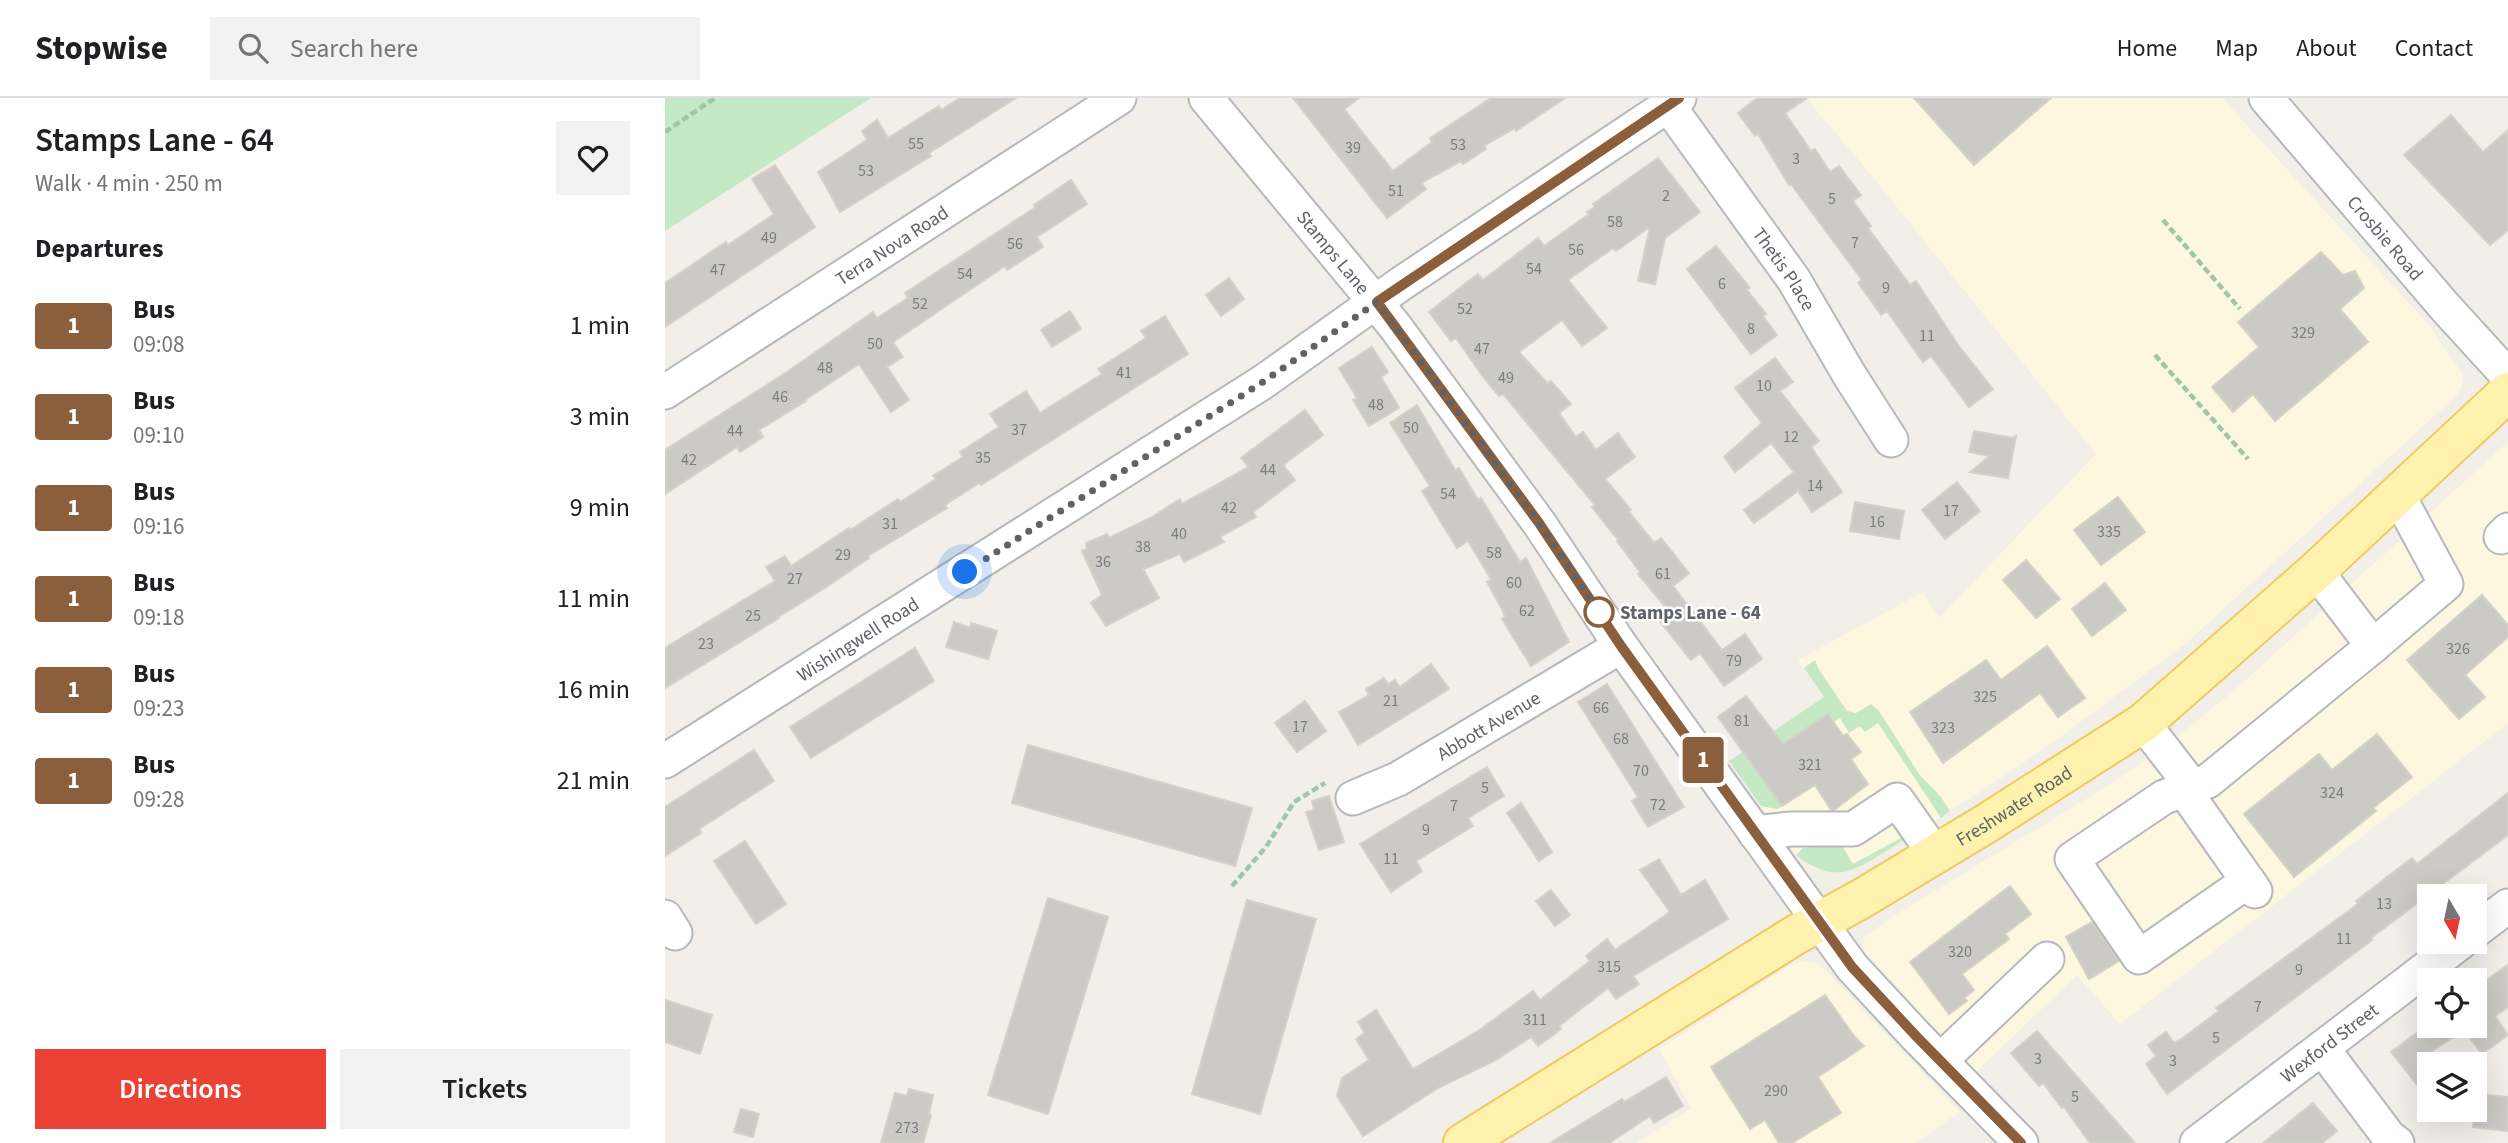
<!DOCTYPE html>
<meta charset="utf-8">
<style>
body{margin:0;font-family:"Source Sans 3",sans-serif;background:#f2f2f2;color:#202124;height:100vh;display:flex;flex-direction:column;font-size:26px;white-space:nowrap}
*{box-sizing:border-box;margin:0}
p{font-size:23px;color:#757577}
.icon{flex:none;width:38px;height:38px;fill:none;stroke:currentColor;stroke-width:2;stroke-linecap:round;stroke-linejoin:round}
.map{position:relative;flex:1;overflow:hidden}
.details{display:flex;flex-direction:column;background:#fff;width:665px}
.details>*{flex:none}
.badge{padding:0 14px;border-radius:5px;font-size:24px;line-height:46px}
.needle{width:46px;rotate:171deg}
.fabs{position:absolute;left:1752px;top:786px;display:grid;gap:14px}
.fabs a{display:grid;place-items:center;width:70px;height:70px;border-radius:0px;background:#fff;box-shadow:0 7px 28px #0002;font-size:35px}
.you{position:absolute;width:35px;height:35px;margin:-18px;border:5px solid #fff;border-radius:50%;background:#1a73e8;box-shadow:0 0 0 10px #1a73e833}
.map>.badge{position:absolute;translate:-50% -50%;box-shadow:0 0 0 4px #fff}
h2{padding:0 35px;font-size:26px;line-height:63px}
.round{display:grid;place-items:center;flex:none;width:74px;height:74px;border-radius:0px;background:#f2f2f2}
.headline{display:flex;align-items:center;justify-content:space-between;height:119px;padding:0 35px}
h1{font-size:33px;font-weight:600;line-height:52px}
.cta{display:flex;gap:14px;margin-top:auto;padding:14px 35px}
.cta a{flex:1;height:80px;border-radius:0px;background:#ea4335;color:#fff;font-size:28px;font-weight:600;line-height:80px;text-align:center}
.cta a+a{background:#f2f2f2;color:#202124}
ul{padding:0;list-style:none}
li{display:flex;align-items:center;gap:21px;height:91px;padding:0 35px}
li div{flex:1}
li b{display:block;font-size:26px}
li em{font-style:normal}
li .badge{min-width:77px;font-weight:700;text-align:center}
header{display:flex;align-items:center;gap:42px;box-sizing:border-box;height:98px;padding:0 35px;background:#fff;border-bottom:2px solid #e0e0e0}
header strong{font-size:33px}
nav{display:flex;gap:38px;margin-inline-start:auto;font-size:24px}
.search{width:490px;height:63px;background:#f2f2f2;display:flex;align-items:center;gap:18px;box-sizing:border-box;padding:0 24px;border-radius:0px;color:#757577;font-size:26px}
main{display:flex;flex:1;min-height:0}
.map>svg:first-child{display:block}
.commercial{fill:#fef7e0}
.green{fill:#c5e8c5}
.building{fill:#cccac5;stroke:#d6d1c6;stroke-width:2}
.lines{fill:none;stroke-linecap:round;stroke-linejoin:round}
.minor-casing{stroke:#b5b8bc;stroke-width:37}
.major-casing{stroke:#f2c960;stroke-width:42}
.path{stroke:#9cc7a9;stroke-width:4.5;stroke-dasharray:7 3.5;stroke-linecap:butt}
.minor{stroke:#fff;stroke-width:33}
.major{stroke:#fff2af;stroke-width:38}
.line-casing{stroke:#fff;stroke-width:16}
.line{stroke:#8b5e3c;stroke-width:10}
.walk{stroke:#5f6368;stroke-width:7;stroke-dasharray:0 12.6}
.stop-dot{fill:#fff;stroke:#8b5e3c;stroke-width:3.5}
.labels{text-anchor:middle;stroke-width:5;stroke-linejoin:round;paint-order:stroke}
.number-label{font-size:16px;fill:#7a7d7f}
.street-label{font-size:19px;fill:#5f6368;stroke:#fff}
.stop-label{font-size:19px;font-weight:bold;fill:#5f6368;stroke:#fff;text-anchor:start}
</style>
<header>
<strong>Stopwise</strong>
<div class="search"><svg class="icon" aria-label="search" viewBox="0 0 24 24"><circle cx="10" cy="10" r="6"/><path d="M15 15l6 6"/></svg>Search here</div>
<nav><a>Home</a><a>Map</a><a>About</a><a>Contact</a></nav>
</header>
<main>
<section class="details">
<div class="headline"><div><h1>Stamps Lane - 64</h1><p>Walk · 4 min · 250 m</p></div><a class="round"><svg class="icon" aria-label="heart" viewBox="0 0 24 24"><path d="M12 20l-8-8c-3-5 5-10 8-4 3-6 11-1 8 4z"/></svg></a></div>
<h2>Departures</h2>
<ul>
<li><span class="badge" style="background:#8b5e3c;color:#fff">1</span><div><b>Bus</b><p>09:08</p></div><em>1 min</em></li>
<li><span class="badge" style="background:#8b5e3c;color:#fff">1</span><div><b>Bus</b><p>09:10</p></div><em>3 min</em></li>
<li><span class="badge" style="background:#8b5e3c;color:#fff">1</span><div><b>Bus</b><p>09:16</p></div><em>9 min</em></li>
<li><span class="badge" style="background:#8b5e3c;color:#fff">1</span><div><b>Bus</b><p>09:18</p></div><em>11 min</em></li>
<li><span class="badge" style="background:#8b5e3c;color:#fff">1</span><div><b>Bus</b><p>09:23</p></div><em>16 min</em></li>
<li><span class="badge" style="background:#8b5e3c;color:#fff">1</span><div><b>Bus</b><p>09:28</p></div><em>21 min</em></li>
</ul>
<div class="cta"><a>Directions</a><a>Tickets</a></div>
</section>
<div class="map">
<svg width="1843" height="1045" viewBox="0 0 1843 1045">
<rect width="100%" height="100%" fill="#f1efe8"/>
<g class="commercial">
<path d="M 1141,0 L 1557,0 L 1764,227 L 1798,277 L 1796,290 L 1791,298 L 1520,546 L 1383,648 L 1318,692 L 1233,746 L 1190,771 L 1174,775 L 1150,771 L 1131,757 L 1064,663 L 1159,599 L 1133,562 L 1258,494 L 1274,520 L 1431,356 L 1203,73 Z"/>
<path d="M 1843,344 L 1843,625 L 1455,926 L 1412,877 L 1311,974 L 1200,854 L 1197,844 L 1199,840 L 1224,821 L 1454,681 L 1521,632 L 1572,590 Z"/>
<path d="M 1140,863 L 1151,865 L 1160,872 L 1295,1014 L 1250,1045 L 972,1045 L 1026,1010 L 994,951 L 1108,878 L 1128,866 Z"/>
</g>
<g class="green">
<path d="M 0,0 L 206,0 L 0,133 Z"/>
<path d="M 1150,562 L 1153,570 L 1182,613 L 1191,615 L 1206,606 L 1214,613 L 1254,676 L 1276,699 L 1285,713 L 1276,720 L 1213,625 L 1200,634 L 1195,628 L 1184,635 L 1175,620 L 1168,624 L 1163,616 L 1140,631 L 1117,708 L 1112,711 L 1096,708 L 1064,663 L 1159,599 L 1139,570 Z"/>
<path d="M 1236,740 L 1239,742 L 1233,746 C 1193,769 1174,791 1131,757 L 1138,750 L 1176,746 L 1188,766 Z"/>
</g>
<g class="building">
<path d="M 295,0 L 351,0 L 264,55 L 266,58 L 175,114 L 153,74 L 202,42 L 197,33 L 212,22 L 223,40 L 274,8 L 276,12 Z"/>
<path d="M 628,0 L 694,0 L 679,11 L 728,73 L 767,44 L 765,40 L 826,0 L 900,0 L 851,33 L 850,30 L 819,48 L 821,51 L 798,66 L 796,63 L 756,85 L 761,91 L 722,120 Z"/>
<path d="M 1092,0 L 1142,0 L 1120,15 L 1146,53 L 1150,51 L 1165,74 L 1174,68 L 1196,97 L 1188,103 L 1206,128 L 1203,130 L 1245,187 L 1251,183 L 1293,247 L 1328,291 L 1304,309 L 1266,258 L 1258,264 L 1222,213 L 1216,217 L 1193,185 L 1197,182 L 1126,86 L 1124,87 L 1093,36 L 1090,38 L 1073,15 Z"/>
<path d="M 1249,0 L 1386,0 L 1309,67 Z"/>
<path d="M 1786,17 L 1818,54 L 1843,32 L 1843,132 L 1825,147 L 1739,57 Z"/>
<path d="M 993,60 L 1035,114 L 1000,140 L 990,186 L 973,183 L 985,129 L 951,153 L 948,150 L 903,182 L 942,230 L 917,248 L 897,222 L 854,254 L 882,285 L 886,283 L 906,306 L 894,315 L 911,339 L 918,334 L 931,352 L 953,335 L 970,359 L 940,381 L 966,412 L 964,414 L 989,445 L 996,440 L 1024,475 L 1008,488 L 1057,552 L 1080,536 L 1097,561 L 1059,588 L 1035,555 L 1026,562 L 993,521 L 1004,513 L 973,476 L 975,474 L 952,443 L 953,442 L 927,409 L 930,407 L 838,296 L 834,298 L 819,280 L 791,240 L 786,243 L 764,214 L 813,176 L 818,182 L 873,140 L 879,148 L 924,116 L 922,114 L 930,109 L 928,106 Z"/>
<path d="M 110,67 L 150,129 L 0,229 L 0,185 L 61,144 L 63,147 L 109,116 L 87,81 Z"/>
<path d="M 406,82 L 422,106 L 372,139 L 378,149 L 342,172 L 340,168 L 228,244 L 238,259 L 222,269 L 244,302 L 226,314 L 194,266 L 140,302 L 141,303 L 94,332 L 98,339 L 75,354 L 72,349 L 0,396 L 0,352 L 122,274 L 208,214 L 212,220 L 243,200 L 240,195 L 371,109 L 369,107 Z"/>
<path d="M 1051,148 L 1085,190 L 1082,192 L 1101,216 L 1098,218 L 1112,237 L 1086,256 L 1022,171 Z"/>
<path d="M 1656,154 L 1678,177 L 1690,173 L 1699,190 L 1675,211 L 1703,244 L 1610,323 L 1588,296 L 1568,314 L 1547,289 L 1594,249 L 1573,224 Z"/>
<path d="M 564,180 L 579,201 L 556,218 L 541,197 Z"/>
<path d="M 405,213 L 416,231 L 387,249 L 376,232 Z"/>
<path d="M 500,218 L 523,256 L 316,387 L 314,385 L 280,407 L 282,410 L 203,458 L 204,460 L 160,490 L 113,519 L 114,520 L 0,590 L 0,550 L 110,483 L 101,469 L 120,458 L 126,468 L 184,430 L 185,432 L 233,401 L 235,404 L 271,381 L 268,378 L 298,359 L 295,354 L 334,329 L 325,316 L 361,293 L 375,315 L 437,276 L 433,271 L 481,240 L 476,233 Z"/>
<path d="M 707,249 L 723,274 L 716,279 L 734,310 L 704,328 L 688,302 L 692,300 L 674,270 Z"/>
<path d="M 1110,260 L 1128,284 L 1115,293 L 1154,343 L 1146,349 L 1177,394 L 1147,414 L 1133,393 L 1089,425 L 1079,412 L 1129,374 L 1106,345 L 1070,374 L 1059,359 L 1097,325 L 1070,290 Z"/>
<path d="M 752,307 L 790,372 L 794,370 L 813,402 L 816,400 L 855,464 L 861,460 L 904,544 L 866,568 L 837,521 L 840,519 L 837,511 L 822,484 L 826,481 L 803,443 L 792,450 L 757,393 L 765,388 L 725,325 Z"/>
<path d="M 640,312 L 658,337 L 618,367 L 630,382 L 588,414 L 591,419 L 555,439 L 559,444 L 519,464 L 515,456 L 478,471 L 494,500 L 441,528 L 426,505 L 437,497 L 417,453 L 422,451 L 421,445 L 442,436 L 444,440 L 487,419 L 515,401 L 517,406 L 584,369 L 576,360 Z"/>
<path d="M 1309,333 L 1348,340 L 1351,338 L 1343,380 L 1305,374 L 1325,358 L 1304,354 Z"/>
<path d="M 1292,384 L 1315,413 L 1280,441 L 1257,412 Z"/>
<path d="M 1453,399 L 1480,434 L 1436,467 L 1409,432 Z"/>
<path d="M 1190,404 L 1239,413 L 1234,441 L 1185,433 Z"/>
<path d="M 1361,462 L 1395,501 L 1371,520 L 1338,482 Z"/>
<path d="M 1440,485 L 1461,512 L 1427,538 L 1407,511 Z"/>
<path d="M 1817,497 L 1843,527 L 1843,539 L 1800,577 L 1820,599 L 1794,621 L 1742,562 Z"/>
<path d="M 289,524 L 305,530 L 306,525 L 332,533 L 323,561 L 281,549 Z"/>
<path d="M 1382,548 L 1420,600 L 1393,619 L 1375,595 L 1278,665 L 1245,614 L 1321,562 L 1336,582 Z"/>
<path d="M 250,550 L 269,583 L 146,660 L 125,629 Z"/>
<path d="M 766,566 L 784,591 L 693,647 L 674,614 L 704,597 L 701,591 L 719,580 L 723,586 L 730,582 L 735,589 Z"/>
<path d="M 942,586 L 1019,709 L 983,729 L 967,703 L 973,699 L 913,604 Z"/>
<path d="M 1081,598 L 1118,646 L 1163,616 L 1178,638 L 1182,636 L 1196,654 L 1186,661 L 1203,686 L 1169,712 L 1166,712 L 1150,687 L 1117,708 L 1053,619 Z"/>
<path d="M 640,603 L 661,633 L 632,654 L 610,625 Z"/>
<path d="M 1712,636 L 1747,679 L 1708,710 L 1711,713 L 1629,779 L 1579,716 L 1654,656 L 1667,672 Z"/>
<path d="M 363,647 L 587,710 L 570,768 L 347,705 Z"/>
<path d="M 89,652 L 109,683 L 34,731 L 36,735 L 0,758 L 0,709 Z"/>
<path d="M 822,669 L 839,698 L 803,720 L 808,728 L 751,763 L 757,773 L 726,794 L 695,746 Z"/>
<path d="M 1843,695 L 1843,737 L 1706,840 L 1707,842 L 1502,996 L 1481,966 L 1491,958 L 1483,947 L 1501,934 L 1509,945 L 1515,942 L 1554,913 L 1551,910 L 1693,806 L 1691,803 L 1747,760 L 1752,766 Z"/>
<path d="M 664,698 L 679,744 L 654,752 L 641,714 L 649,712 L 647,703 Z"/>
<path d="M 856,705 L 887,754 L 874,763 L 842,715 Z"/>
<path d="M 80,743 L 121,806 L 91,826 L 49,763 Z"/>
<path d="M 994,761 L 1016,797 L 1040,782 L 1063,821 L 968,878 L 974,886 L 951,901 L 943,890 L 894,928 L 896,931 L 873,948 L 866,939 L 831,962 L 773,990 L 698,1038 L 672,998 L 677,980 L 704,962 L 691,941 L 700,935 L 693,924 L 711,912 L 748,971 L 813,933 L 868,893 L 875,902 L 925,863 L 921,858 L 942,841 L 950,852 L 1005,814 L 975,772 Z"/>
<path d="M 1345,788 L 1366,816 L 1340,836 L 1344,841 L 1297,876 L 1309,892 L 1299,900 L 1302,903 L 1284,916 L 1245,864 Z"/>
<path d="M 886,792 L 905,817 L 890,828 L 871,803 Z"/>
<path d="M 383,800 L 443,819 L 383,1016 L 323,997 Z"/>
<path d="M 582,802 L 651,821 L 595,1016 L 527,996 Z"/>
<path d="M 1427,824 L 1454,863 L 1424,881 L 1401,839 Z"/>
<path d="M 1843,867 L 1843,909 L 1830,918 L 1843,937 L 1817,956 L 1799,932 L 1767,953 L 1777,966 L 1764,966 L 1764,1002 L 1726,954 L 1761,928 L 1810,928 L 1810,890 Z"/>
<path d="M 1160,897 L 1189,938 L 1199,948 L 1153,979 L 1176,1015 L 1127,1045 L 1114,1045 L 1100,1022 L 1085,1031 L 1046,969 Z"/>
<path d="M 0,902 L 47,917 L 35,956 L 0,944 Z"/>
<path d="M 1372,933 L 1470,1045 L 1425,1045 L 1399,1009 L 1397,1010 L 1378,985 L 1374,988 L 1346,955 Z"/>
<path d="M 1001,979 L 1018,1008 L 989,1025 L 985,1018 L 944,1045 L 885,1045 L 947,1007 L 957,1001 L 959,1004 Z"/>
<path d="M 244,991 L 268,997 L 264,1016 L 266,1017 L 258,1045 L 216,1045 L 230,995 L 242,998 Z"/>
<path d="M 1811,996 L 1843,999 L 1843,1033 L 1808,1029 Z"/>
<path d="M 1648,1005 L 1672,1033 L 1657,1045 L 1598,1045 Z"/>
<path d="M 76,1011 L 94,1016 L 88,1039 L 69,1034 Z"/>
</g>
<g class="lines">
<defs>
<g id="minor">
<path id="s1" d="M 541,0 L 729,227 L 874,425 L 956,548 L 1187,869 L 1251,938 L 1356,1045"/>
<path id="s2" d="M 1601,0 L 1780,209 L 1843,278"/>
<path id="s3" d="M 1003,7 L 1129,182 L 1185,278 L 1226,342"/>
<path id="s4" d="M 0,294 L 454,0"/>
<path d="M 1836,439 L 1843,432"/>
<path d="M 1651,473 L 1708,548 L 1781,486 L 1733,397"/>
<path d="M 1478,625 L 1519,678 L 1519,692 L 1590,793"/>
<path id="s5" d="M 0,663 L 598,284 L 737,185 L 1014,0"/>
<path id="s6" d="M 688,700 L 733,681 L 956,548"/>
<path d="M 1090,735 L 1126,731 L 1188,731 L 1232,702 L 1270,756"/>
<path d="M 1583,783 L 1474,859 L 1407,761 L 1499,699 L 1543,683 L 1708,548"/>
<path d="M 0,819 L 10,835"/>
<path d="M 1810,833 L 1843,808"/>
<path d="M 1657,950 L 1724,1039 L 1732,1045"/>
<path d="M 1275,963 L 1382,861"/>
<path id="s7" d="M 1532,1045 L 1796,844"/>
</g>
<g id="major">
<path id="s8" d="M 798,1045 L 1132,836 L 1196,801 L 1322,725 L 1478,625 L 1651,473 L 1843,294"/>
</g>
</defs>
<use href="#minor" class="minor-casing"/>
<use href="#major" class="major-casing"/>
<g class="path">
<path d="M 0,34 L 50,0"/>
<path d="M 1498,122 L 1575,211"/>
<path d="M 1490,257 L 1583,361"/>
<path d="M 567,788 L 601,749 L 629,704 L 660,685"/>
</g>
<use href="#minor" class="minor"/>
<use href="#major" class="major"/>
</g>
<g class="lines">
<defs>
<path id="line" d="M 1014,0 L 712,204 L 874,425 L 956,548 L 1187,869 L 1251,938 L 1356,1045"/>
</defs>
<use href="#line" class="line-casing"/>
<use href="#line" class="line"/>
<path class="walk" d="M 300,474 L 598,284 L 712,204 L 874,425 L 934,514"/>
</g>
<circle class="stop-dot" cx="934" cy="514" r="14"/>
<g class="labels">
<g class="number-label">
<text x="251" y="51">55</text>
<text x="793" y="52">53</text>
<text x="688" y="55">39</text>
<text x="1131" y="66">3</text>
<text x="201" y="78">53</text>
<text x="731" y="98">51</text>
<text x="1001" y="103">2</text>
<text x="1167" y="106">5</text>
<text x="950" y="129">58</text>
<text x="104" y="145">49</text>
<text x="1190" y="150">7</text>
<text x="350" y="151">56</text>
<text x="911" y="157">56</text>
<text x="869" y="176">54</text>
<text x="53" y="177">47</text>
<text x="300" y="181">54</text>
<text x="1057" y="191">6</text>
<text x="1221" y="195">9</text>
<text x="255" y="211">52</text>
<text x="800" y="216">52</text>
<text x="1086" y="236">8</text>
<text x="1638" y="240">329</text>
<text x="1262" y="243">11</text>
<text x="210" y="251">50</text>
<text x="817" y="256">47</text>
<text x="160" y="275">48</text>
<text x="459" y="280">41</text>
<text x="841" y="285">49</text>
<text x="1099" y="293">10</text>
<text x="115" y="304">46</text>
<text x="711" y="312">48</text>
<text x="746" y="335">50</text>
<text x="354" y="337">37</text>
<text x="70" y="338">44</text>
<text x="1126" y="344">12</text>
<text x="318" y="365">35</text>
<text x="24" y="367">42</text>
<text x="603" y="377">44</text>
<text x="1150" y="393">14</text>
<text x="783" y="401">54</text>
<text x="564" y="415">42</text>
<text x="1286" y="418">17</text>
<text x="1212" y="429">16</text>
<text x="225" y="431">31</text>
<text x="1444" y="439">335</text>
<text x="514" y="441">40</text>
<text x="478" y="454">38</text>
<text x="829" y="460">58</text>
<text x="178" y="462">29</text>
<text x="438" y="469">36</text>
<text x="998" y="481">61</text>
<text x="130" y="486">27</text>
<text x="849" y="490">60</text>
<text x="862" y="518">62</text>
<text x="88" y="523">25</text>
<text x="41" y="551">23</text>
<text x="1793" y="556">326</text>
<text x="1069" y="568">79</text>
<text x="1320" y="604">325</text>
<text x="726" y="608">21</text>
<text x="936" y="615">66</text>
<text x="1077" y="628">81</text>
<text x="635" y="634">17</text>
<text x="1278" y="635">323</text>
<text x="956" y="646">68</text>
<text x="1145" y="672">321</text>
<text x="976" y="678">70</text>
<text x="820" y="695">5</text>
<text x="1667" y="700">324</text>
<text x="993" y="712">72</text>
<text x="789" y="713">7</text>
<text x="761" y="737">9</text>
<text x="726" y="766">11</text>
<text x="1719" y="811">13</text>
<text x="1679" y="846">11</text>
<text x="1295" y="859">320</text>
<text x="944" y="874">315</text>
<text x="1634" y="877">9</text>
<text x="1593" y="914">7</text>
<text x="870" y="927">311</text>
<text x="1551" y="945">5</text>
<text x="1373" y="966">3</text>
<text x="1508" y="968">3</text>
<text x="1111" y="998">290</text>
<text x="1410" y="1004">5</text>
<text x="242" y="1035">273</text>
</g>
<g class="street-label">
<text dy="7" stroke="none"><textPath href="#s2" startOffset="184">Crosbie Road</textPath></text>
<text dy="7" stroke="none"><textPath href="#s4" startOffset="270">Terra Nova Road</textPath></text>
<text dy="7" stroke="none"><textPath href="#s1" startOffset="200">Stamps Lane</textPath></text>
<text dy="7" stroke="none"><textPath href="#s3" startOffset="201">Thetis Place</textPath></text>
<text dy="7" stroke="none"><textPath href="#s5" startOffset="228">Wishingwell Road</textPath></text>
<text dy="7" stroke="none"><textPath href="#s6" startOffset="154">Abbott Avenue</textPath></text>
<text dy="7" stroke="none"><textPath href="#s8" startOffset="646">Freshwater Road</textPath></text>
<text dy="7" stroke="none"><textPath href="#s7" startOffset="166">Wexford Street</textPath></text>
</g>
<g class="stop-label">
<text x="955" y="521">Stamps Lane - 64</text>
</g>
</g>
</svg>
<div class="fabs">
<a><svg class="needle" viewBox="-14 -14 28 28"><path d="M0-13l5 13h-10z" fill="#e53935"/><path d="M0 13l5-13h-10z" fill="#757577"/></svg></a>
<a><svg class="icon" aria-label="locate" viewBox="0 0 24 24"><circle cx="12" cy="12" r="6"/><path d="M12 2v4M12 18v4M2 12h4M18 12h4"/></svg></a>
<a><svg class="icon" aria-label="layers" viewBox="0 0 24 24"><path d="M12 4l9 5-9 5-9-5zM3 14l9 5 9-5"/></svg></a>
</div>
<div class="you" style="left:300px;top:474px"></div>
<b class="badge" style="left:1038px;top:662px;background:#8b5e3c;color:#fff">1</b>
</div>
</main>
